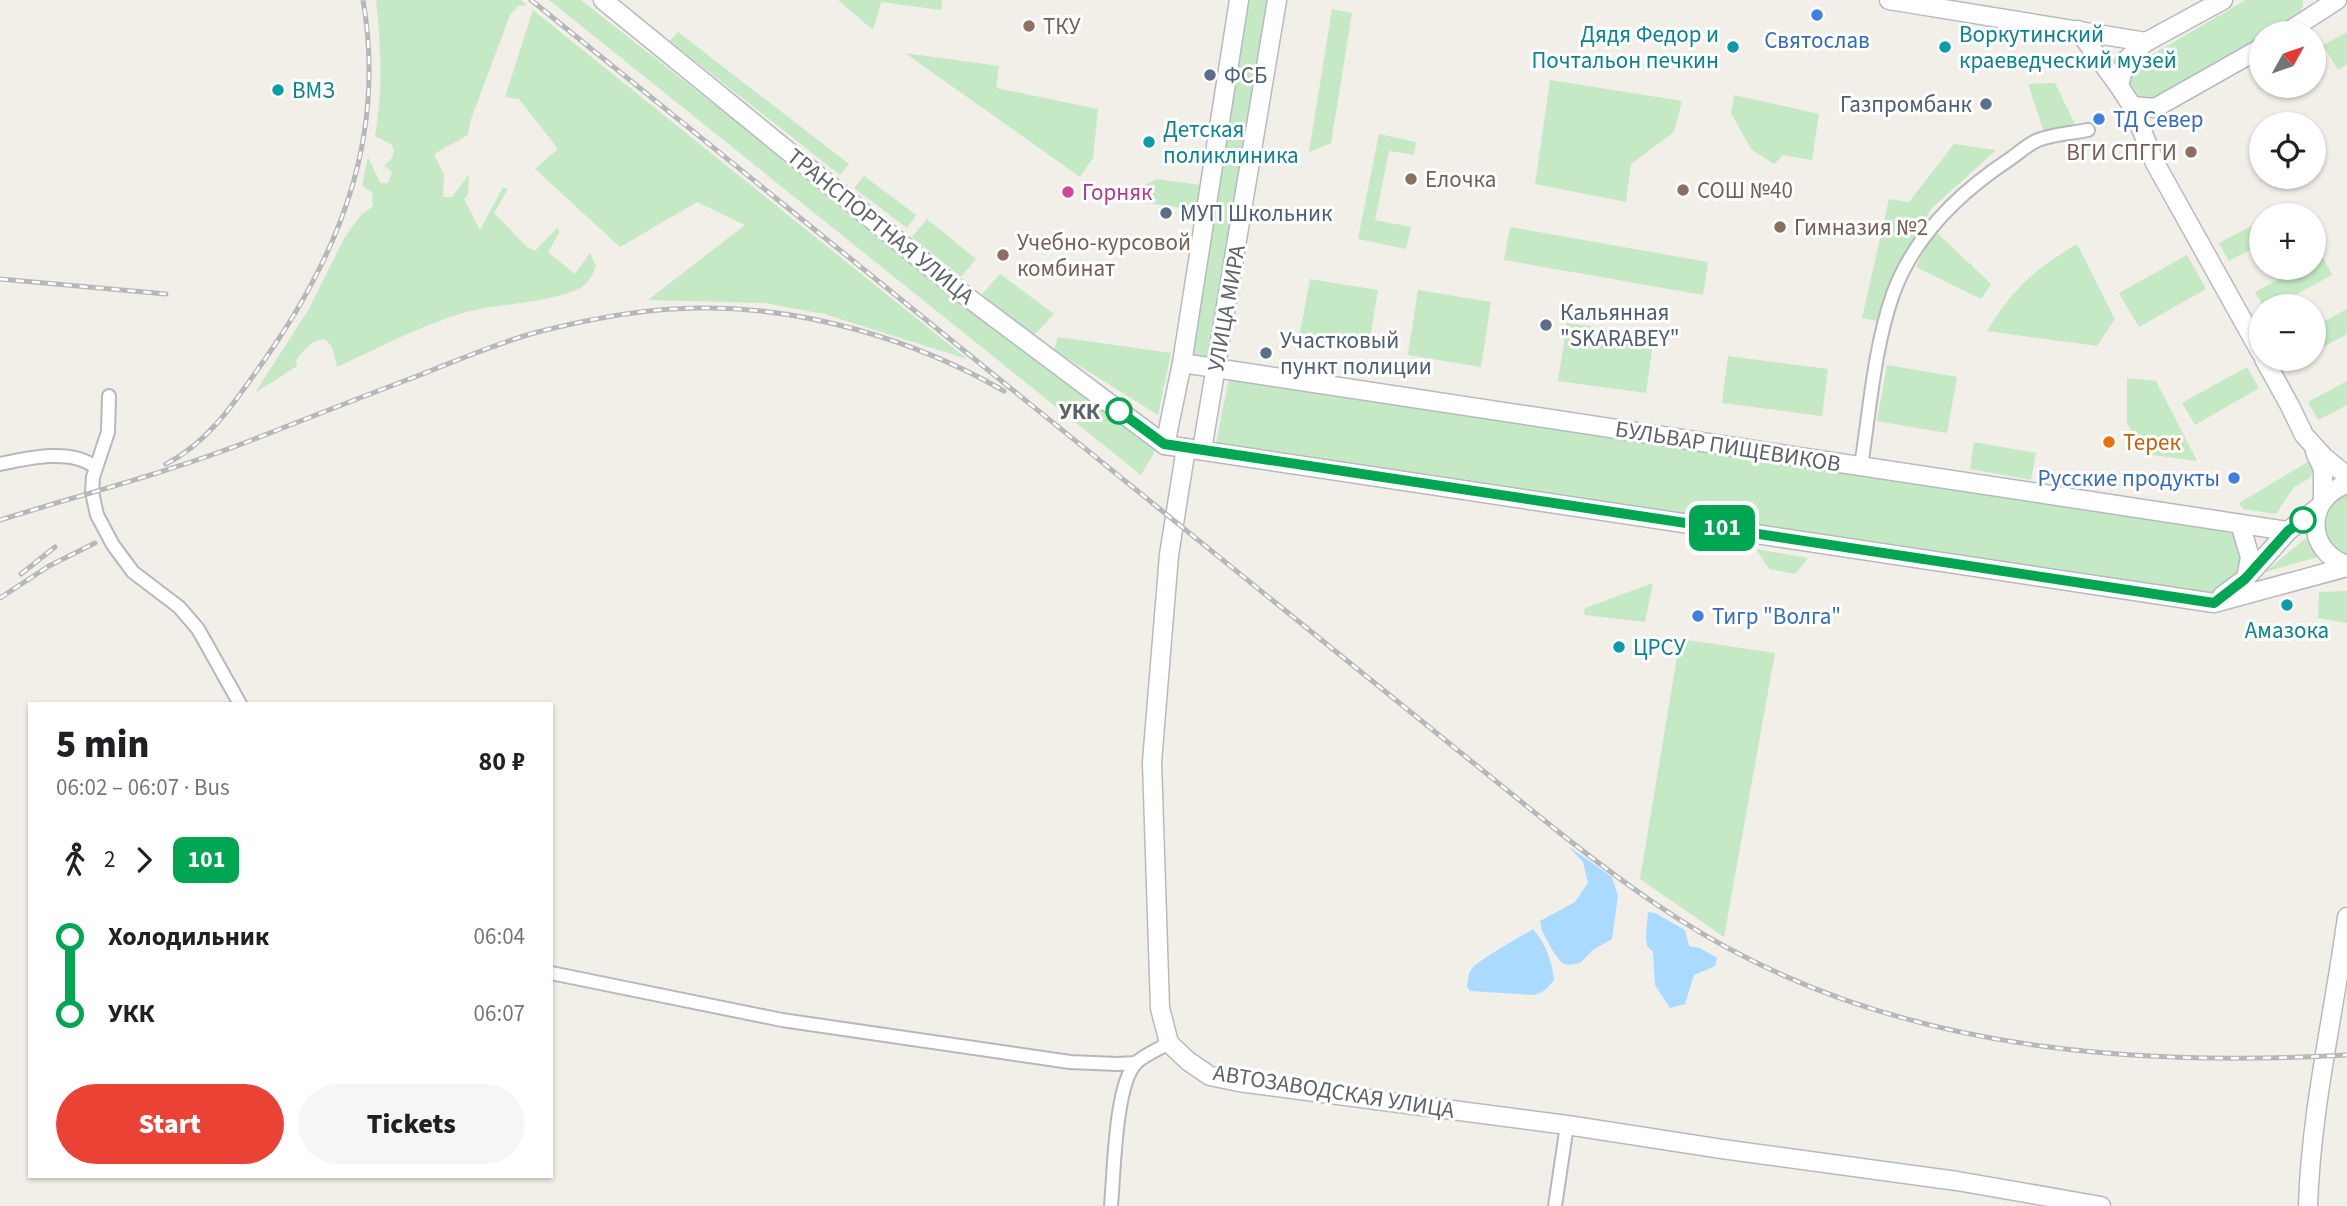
<!DOCTYPE html>
<meta charset="utf-8">
<style>
body{margin:0;font-family:"Source Sans 3",sans-serif;background:#f6f6f6;color:#202124;height:100vh;display:flex;flex-direction:column;font-size:26px;white-space:nowrap}
*{box-sizing:border-box;margin:0}
p{font-size:23px;color:#757577}
.icon{flex:none;width:38px;height:38px;fill:none;stroke:currentColor;stroke-width:2;stroke-linecap:round;stroke-linejoin:round}
.map{position:relative;flex:1;overflow:hidden}
.drawer{position:absolute;left:28px;top:702px;width:525px;height:476px;display:flex;flex-direction:column;background:#fff;border-radius:0px;box-shadow:0 2px 5px #0004}
.drawer>*{flex:none}
.badge{padding:0 14px;border-radius:10px;font-size:24px;line-height:46px}
.needle{width:46px;rotate:50deg}
.controls{position:absolute;left:2249px;top:21px;display:grid;gap:14px}
.controls a{display:grid;place-items:center;width:77px;height:77px;border-radius:50%;background:#fff;box-shadow:0 2px 5px #0004;font-size:35px}
.map>.badge{position:absolute;translate:-50% -50%;box-shadow:0 0 0 4px #fff}
.legs{display:flex;align-items:center;gap:10px;height:77px;padding:0 28px;font-size:23px}
.legs p{margin-inline-start:auto}
.head{display:flex;align-items:center;justify-content:space-between;height:119px;padding:0 28px}
h1{font-size:38px;font-weight:800;line-height:52px}
.action{display:flex;gap:14px;margin-top:auto;padding:14px 28px}
.action a{flex:1;height:80px;border-radius:42px;background:#ea4335;color:#fff;font-size:28px;font-weight:800;line-height:80px;text-align:center}
.action a+a{background:#f6f6f6;color:#202124}
ul{padding:0 28px;list-style:none}
li{display:flex;align-items:center;gap:24px;height:77px;font-size:26px}
li i{display:grid;place-items:center;width:10px;height:100%;margin:0 9px;background:currentColor}
li i::after{content:'';width:18px;height:18px;margin:-9px;border:5px solid;border-radius:50%;background:#fff}
li p{margin-inline-start:auto}
li:first-child i{background:linear-gradient(#0000 50%,currentColor 0)}
li:last-child i{background:linear-gradient(currentColor 50%,#0000 0)}
.map>svg:first-child{display:block}
.green{fill:#c5e8c5}
.water{fill:#aadaff}
.lines{fill:none;stroke-linecap:round;stroke-linejoin:round}
.street-casing{stroke:#b5b8bc;stroke-width:16}
.secondary-casing{stroke:#b6babf;stroke-width:21}
.street{stroke:#fff;stroke-width:12}
.secondary{stroke:#fff;stroke-width:18}
.rail-casing{stroke:#b6b7b8;stroke-width:5}
.rail{stroke:#fff;stroke-width:2.5;stroke-dasharray:8;stroke-linecap:butt}
.line-1-casing{stroke:#fff;stroke-width:16}
.line-1{stroke:#00a651;stroke-width:10}
.shop-dot{fill:#3f7fe0;stroke:#fff;stroke-width:2.5}
.education-dot{fill:#8d6e63;stroke:#fff;stroke-width:2.5}
.culture-dot{fill:#0f9aa8;stroke:#fff;stroke-width:2.5}
.service-dot{fill:#5c6f8a;stroke:#fff;stroke-width:2.5}
.hotel-dot{fill:#d1479c;stroke:#fff;stroke-width:2.5}
.stop-1-dot{fill:#fff;stroke:#00a651;stroke-width:3.5}
.food-dot{fill:#e8710a;stroke:#fff;stroke-width:2.5}
.labels{text-anchor:middle;stroke-width:6;stroke-linejoin:round;paint-order:stroke}
.education-label{font-size:23px;fill:#785e54;stroke:#fff;text-anchor:start}
.culture-label{font-size:23px;fill:#0d838f;stroke:#fff;text-anchor:start}
.shop-label{font-size:23px;fill:#366cbe;stroke:#fff;text-anchor:start}
.service-label{font-size:23px;fill:#4e5e75;stroke:#fff;text-anchor:start}
.hotel-label{font-size:23px;fill:#b23c85;stroke:#fff;text-anchor:start}
.street-label{font-size:23px;fill:#5f6368;stroke:#fff}
.stop-label{font-size:23px;font-weight:bold;fill:#5f6368;stroke:#fff;text-anchor:end}
.food-label{font-size:23px;fill:#c56008;stroke:#fff;text-anchor:start}
</style>
<div class="map">
<svg width="2347" height="1206" viewBox="0 0 2347 1206">
<rect width="100%" height="100%" fill="#f1efe8"/>
<g class="green">
<path d="M 376,0 L 521,0 L 527,5 L 518,6 L 510,15 L 470,122 L 468,135 L 434,154 L 444,175 L 443,197 L 452,197 L 469,174 L 468,194 L 464,199 L 480,230 L 503,187 L 508,189 L 494,213 L 528,248 L 535,251 L 558,227 L 559,233 L 548,252 L 575,274 L 590,253 L 596,266 C 592,277 588,285 576,290 C 544,303 505,303 471,311 C 429,321 377,349 337,367 L 332,347 L 326,340 C 312,338 304,350 296,360 L 297,366 L 255,393 L 310,307 L 345,237 L 360,216 L 373,206 L 372,192 L 362,186 L 368,157 L 380,183 L 388,183 L 392,172 L 384,166 L 392,158 L 394,151 L 391,144 L 375,136 C 383,91 381,46 376,0 Z"/>
<path d="M 549,0 L 581,0 L 1155,451 L 1141,475 Z"/>
<path d="M 838,0 L 942,0 L 941,10 L 881,2 L 873,30 Z"/>
<path d="M 1245,0 L 1271,0 L 1211,361 L 1187,357 Z"/>
<path d="M 2246,0 L 2303,0 C 2305,19 2277,33 2261,33 L 2261,38 L 2162,95 L 2149,99 L 2134,96 L 2126,80 L 2134,65 Z"/>
<path d="M 1332,9 L 1352,13 L 1331,143 L 1309,152 Z"/>
<path d="M 533,10 L 967,359 L 824,314 L 764,303 L 648,300 L 745,225 L 697,202 L 620,247 L 535,169 L 558,149 L 519,99 L 505,97 Z"/>
<path d="M 678,32 L 849,164 L 840,175 L 670,41 Z"/>
<path d="M 2347,32 L 2347,64 L 2338,70 L 2323,45 Z"/>
<path d="M 905,53 L 999,66 L 996,88 L 1098,109 L 1093,158 L 1080,177 Z"/>
<path d="M 1550,80 L 1682,101 L 1674,132 L 1631,164 L 1626,202 L 1535,184 Z"/>
<path d="M 2055,83 L 2075,124 L 2044,132 L 2028,84 Z"/>
<path d="M 1734,95 L 1819,114 L 1812,160 L 1783,155 L 1774,164 L 1751,149 L 1731,113 Z"/>
<path d="M 1379,134 L 1416,142 L 1414,155 L 1389,151 L 1375,220 L 1411,227 L 1406,249 L 1358,239 Z"/>
<path d="M 1954,144 L 1996,150 L 1931,209 L 1915,238 L 1877,321 L 1862,318 L 1889,199 L 1909,202 Z"/>
<path d="M 864,176 L 916,215 L 907,228 L 854,188 Z"/>
<path d="M 1157,179 L 1201,185 L 1198,210 L 1139,202 L 1143,186 Z"/>
<path d="M 927,219 L 976,259 L 961,277 L 912,237 Z"/>
<path d="M 2261,221 L 2261,244 L 2229,261 L 2219,243 Z"/>
<path d="M 1510,227 L 1708,262 L 1703,295 L 1504,260 Z"/>
<path d="M 1935,231 L 1991,284 L 1981,299 L 1916,267 Z"/>
<path d="M 2077,244 L 2115,319 L 2097,346 L 1987,331 C 2013,288 2034,270 2077,244 Z"/>
<path d="M 2187,255 L 2206,289 L 2139,327 L 2119,293 Z"/>
<path d="M 2322,256 L 2332,275 L 2275,306 L 2263,306 L 2255,292 L 2300,268 L 2314,268 L 2314,261 Z"/>
<path d="M 1000,274 L 1054,314 L 1032,337 L 982,294 Z"/>
<path d="M 1310,279 L 1378,290 L 1368,350 L 1299,338 Z"/>
<path d="M 1418,290 L 1491,302 L 1481,367 L 1408,355 Z"/>
<path d="M 2347,309 L 2347,334 L 2314,352 L 2314,327 Z"/>
<path d="M 1567,323 L 1654,335 L 1646,393 L 1558,381 Z"/>
<path d="M 1058,337 L 1171,353 L 1158,415 L 1054,350 Z"/>
<path d="M 1728,356 L 1828,369 L 1822,416 L 1722,403 Z"/>
<path d="M 1887,365 L 1957,377 L 1947,433 L 1877,421 Z"/>
<path d="M 2247,367 L 2259,388 L 2195,425 L 2182,403 Z"/>
<path d="M 1230,373 L 2230,528 C 2246,543 2240,562 2235,582 L 2212,595 L 1215,448 Z"/>
<path d="M 2127,378 L 2156,381 L 2197,461 L 2146,454 L 2127,423 Z"/>
<path d="M 2347,381 L 2347,405 L 2318,420 L 2308,402 Z"/>
<path d="M 1974,442 L 2036,453 L 2031,480 L 1970,469 Z"/>
<path d="M 2311,460 L 2315,466 L 2310,478 L 2294,487 L 2276,514 L 2243,509 L 2239,503 Z"/>
<path d="M 2347,490 L 2347,557 C 2324,546 2322,533 2325,510 Z"/>
<path d="M 2306,538 L 2318,557 L 2265,572 Z"/>
<path d="M 1756,549 L 1808,558 L 1795,574 L 1769,569 Z"/>
<path d="M 1653,583 L 1645,622 L 1584,615 L 1585,608 Z"/>
<path d="M 2347,591 L 2347,623 L 2318,618 L 2319,592 Z"/>
<path d="M 1680,639 L 1775,653 L 1724,937 L 1640,879 Z"/>
</g>
<g class="water">
<path d="M 1568,846 L 1612,877 L 1618,896 L 1612,939 L 1593,950 L 1580,963 L 1568,965 L 1562,963 L 1554,953 L 1542,931 L 1540,921 L 1575,902 L 1588,883 L 1583,862 Z"/>
<path d="M 1648,912 L 1655,913 L 1685,930 L 1689,946 L 1700,948 L 1717,958 L 1715,966 L 1694,975 L 1685,1004 L 1670,1008 L 1655,985 L 1653,952 L 1647,946 L 1646,936 Z"/>
<path d="M 1533,929 C 1546,944 1552,961 1554,980 C 1547,988 1543,994 1532,995 L 1470,991 L 1467,986 C 1468,981 1468,974 1471,970 C 1477,960 1521,937 1533,929 Z"/>
</g>
<g class="lines">
<defs>
<g id="street">
<path d="M 109,396 L 108,432 L 93,477 L 92,492 L 97,515 L 113,545 L 133,572 L 179,607 L 198,629 L 240,704"/>
<path d="M 0,464 C 28,458 71,448 95,467"/>
<path d="M 1861,466 C 1870,409 1874,348 1893,294 C 1914,236 1960,192 2010,159 C 2019,153 2030,142 2041,139 C 2056,134 2073,133 2088,130"/>
<path d="M 551,973 L 782,1020 L 1070,1062 L 1117,1064 L 1136,1063"/>
<path d="M 1111,1206 C 1114,1174 1115,1084 1136,1063 C 1144,1055 1159,1049 1169,1043"/>
<path d="M 1555,1206 L 1567,1125"/>
</g>
<g id="secondary">
<path d="M 603,0 L 962,293 L 1165,445 L 2214,603 L 2347,567"/>
<path d="M 1889,0 L 2146,42"/>
<path d="M 2223,0 L 2146,42 L 2125,61 L 2119,86 L 2132,106 L 2155,108 L 2261,48"/>
<path d="M 2078,30 L 2119,86"/>
<path d="M 2286,33 L 2337,0"/>
<path d="M 2132,106 L 2155,163 L 2261,353"/>
<path d="M 2264,359 L 2290,406 L 2304,435 L 2324,457 L 2347,476"/>
<path d="M 1182,363 L 2288,531"/>
<path d="M 1165,445 L 1182,363 L 1239,0"/>
<path d="M 1186,448 L 1169,555 L 1152,762 L 1160,1008 L 1169,1043 L 1188,1061 L 1210,1076 L 1239,1082 L 1567,1125 L 1722,1149 L 1957,1181 L 2101,1206"/>
<path d="M 1202,450 L 1277,0"/>
<path d="M 2315,452 L 2323,469 L 2323,500"/>
<path d="M 2347,484 C 2305,498 2305,551 2347,565"/>
<path d="M 2240,524 L 2250,557 L 2246,579"/>
<path d="M 2222,596 L 2245,579 L 2288,531 L 2319,507"/>
<path d="M 2308,1206 C 2311,1109 2334,1014 2347,917"/>
</g>
</defs>
<use href="#street" class="street-casing"/>
<use href="#secondary" class="secondary-casing"/>
<use href="#street" class="street"/>
<use href="#secondary" class="secondary"/>
<defs>
<g id="rail">
<path d="M 531,0 L 1560,833 C 1621,881 1683,927 1753,961 C 1935,1052 2147,1066 2347,1055"/>
<path d="M 0,279 L 166,294"/>
<path d="M 166,464 C 207,443 232,406 258,369 C 338,258 387,139 363,0"/>
<path d="M 0,520 C 84,494 170,472 252,440 C 308,418 364,396 420,375 C 458,360 495,344 534,333 C 588,319 646,308 701,308 C 804,307 916,340 1004,391"/>
<path d="M 21,574 L 55,547"/>
<path d="M 0,598 L 49,566 L 95,543"/>
</g>
</defs>
<use href="#rail" class="rail-casing"/>
<use href="#rail" class="rail"/>
</g>
<g class="lines">
<defs>
<path id="line-1" d="M 1119,411 L 1164,444 L 2214,603 L 2245,579 L 2288,531 L 2303,520"/>
</defs>
<use href="#line-1" class="line-1-casing"/>
<use href="#line-1" class="line-1"/>
</g>
<g class="shop-dot">
<circle cx="1817" cy="15" r="7"/>
<circle cx="2099" cy="119" r="7"/>
<circle cx="2234" cy="478" r="7"/>
<circle cx="1698" cy="616" r="7"/>
</g>
<g class="education-dot">
<circle cx="1029" cy="26" r="7"/>
<circle cx="2191" cy="152" r="7"/>
<circle cx="1411" cy="179" r="7"/>
<circle cx="1683" cy="190" r="7"/>
<circle cx="1780" cy="227" r="7"/>
<circle cx="1003" cy="255" r="7"/>
</g>
<g class="culture-dot">
<circle cx="1733" cy="47" r="7"/>
<circle cx="1945" cy="47" r="7"/>
<circle cx="278" cy="90" r="7"/>
<circle cx="1149" cy="142" r="7"/>
<circle cx="2287" cy="605" r="7"/>
<circle cx="1619" cy="647" r="7"/>
</g>
<g class="service-dot">
<circle cx="1210" cy="75" r="7"/>
<circle cx="1986" cy="104" r="7"/>
<circle cx="1166" cy="213" r="7"/>
<circle cx="1546" cy="325" r="7"/>
<circle cx="1266" cy="353" r="7"/>
</g>
<circle class="hotel-dot" cx="1068" cy="192" r="7"/>
<g class="stop-1-dot">
<circle cx="1119" cy="411" r="12"/>
<circle cx="2303" cy="520" r="12"/>
</g>
<circle class="food-dot" cx="2109" cy="442" r="7"/>
<g class="labels">
<g class="education-label">
<text x="1043" y="34">ТКУ</text>
<text x="2177" y="160" text-anchor="end">ВГИ СПГГИ</text>
<text x="1425" y="187">Елочка</text>
<text x="1697" y="198">СОШ №40</text>
<text x="1794" y="235">Гимназия №2</text>
<text x="1017" y="250">Учебно-курсовой<tspan x="1017" dy="26">комбинат</tspan></text>
</g>
<g class="culture-label">
<text x="1719" y="42" text-anchor="end">Дядя Федор и<tspan x="1719" dy="26">Почтальон печкин</tspan></text>
<text x="1959" y="42">Воркутинский<tspan x="1959" dy="26">краеведческий музей</tspan></text>
<text x="292" y="98">ВМЗ</text>
<text x="1163" y="137">Детская<tspan x="1163" dy="26">поликлиника</tspan></text>
<text x="2287" y="638" text-anchor="middle">Амазока</text>
<text x="1633" y="655">ЦРСУ</text>
</g>
<g class="shop-label">
<text x="1817" y="48" text-anchor="middle">Святослав</text>
<text x="2113" y="127">ТД Север</text>
<text x="2220" y="486" text-anchor="end">Русские продукты</text>
<text x="1712" y="624">Тигр "Волга"</text>
</g>
<g class="service-label">
<text x="1224" y="83">ФСБ</text>
<text x="1972" y="112" text-anchor="end">Газпромбанк</text>
<text x="1180" y="221">МУП Школьник</text>
<text x="1560" y="320">Кальянная<tspan x="1560" dy="26">"SKARABEY"</tspan></text>
<text x="1280" y="348">Участковый<tspan x="1280" dy="26">пункт полиции</tspan></text>
</g>
<g class="hotel-label">
<text x="1082" y="200">Горняк</text>
</g>
<g class="street-label">
<text transform="translate(881 226) rotate(39)" y="8">ТРАНСПОРТНАЯ УЛИЦА</text>
<text transform="translate(1226 308) rotate(-80)" y="8">УЛИЦА МИРА</text>
<text transform="translate(1728 446) rotate(9)" y="8">БУЛЬВАР ПИЩЕВИКОВ</text>
<text transform="translate(1334 1091) rotate(9)" y="8">АВТОЗАВОДСКАЯ УЛИЦА</text>
</g>
<g class="stop-label">
<text x="1100" y="419">УКК</text>
</g>
<g class="food-label">
<text x="2123" y="450">Терек</text>
</g>
</g>
</svg>
<div class="controls">
<a><svg class="needle" viewBox="-14 -14 28 28"><path d="M0-13l5 13h-10z" fill="#e53935"/><path d="M0 13l5-13h-10z" fill="#757577"/></svg></a>
<a><svg class="icon" aria-label="locate" viewBox="0 0 24 24"><circle cx="12" cy="12" r="6"/><path d="M12 2v4M12 18v4M2 12h4M18 12h4"/></svg></a>
<a>+</a>
<a>−</a>
</div>
<b class="badge" style="left:1722px;top:528px;background:#00a651;color:#fff">101</b>
<section class="drawer">
<div class="head"><div><h1>5 min</h1><p>06:02 – 06:07 · Bus</p></div><b>80 ₽</b></div>
<div class="legs"><svg class="icon" aria-label="walk" viewBox="0 0 24 24"><circle cx="13" cy="4" r="2"/><path d="M13 8l-2 6 4 7M11 14l-3 7M7 12l3-4h3l4 4"/></svg>2<svg class="icon" aria-label="forward" viewBox="0 0 24 24"><path d="M9 5l7 7-7 7"/></svg><b class="badge" style="background:#00a651;color:#fff">101</b></div>
<ul>
<li><i style="color:#00a651"></i><b>Холодильник</b><p>06:04</p></li>
<li><i style="color:#00a651"></i><b>УКК</b><p>06:07</p></li>
</ul>
<div class="action"><a>Start</a><a>Tickets</a></div>
</section>
</div>
